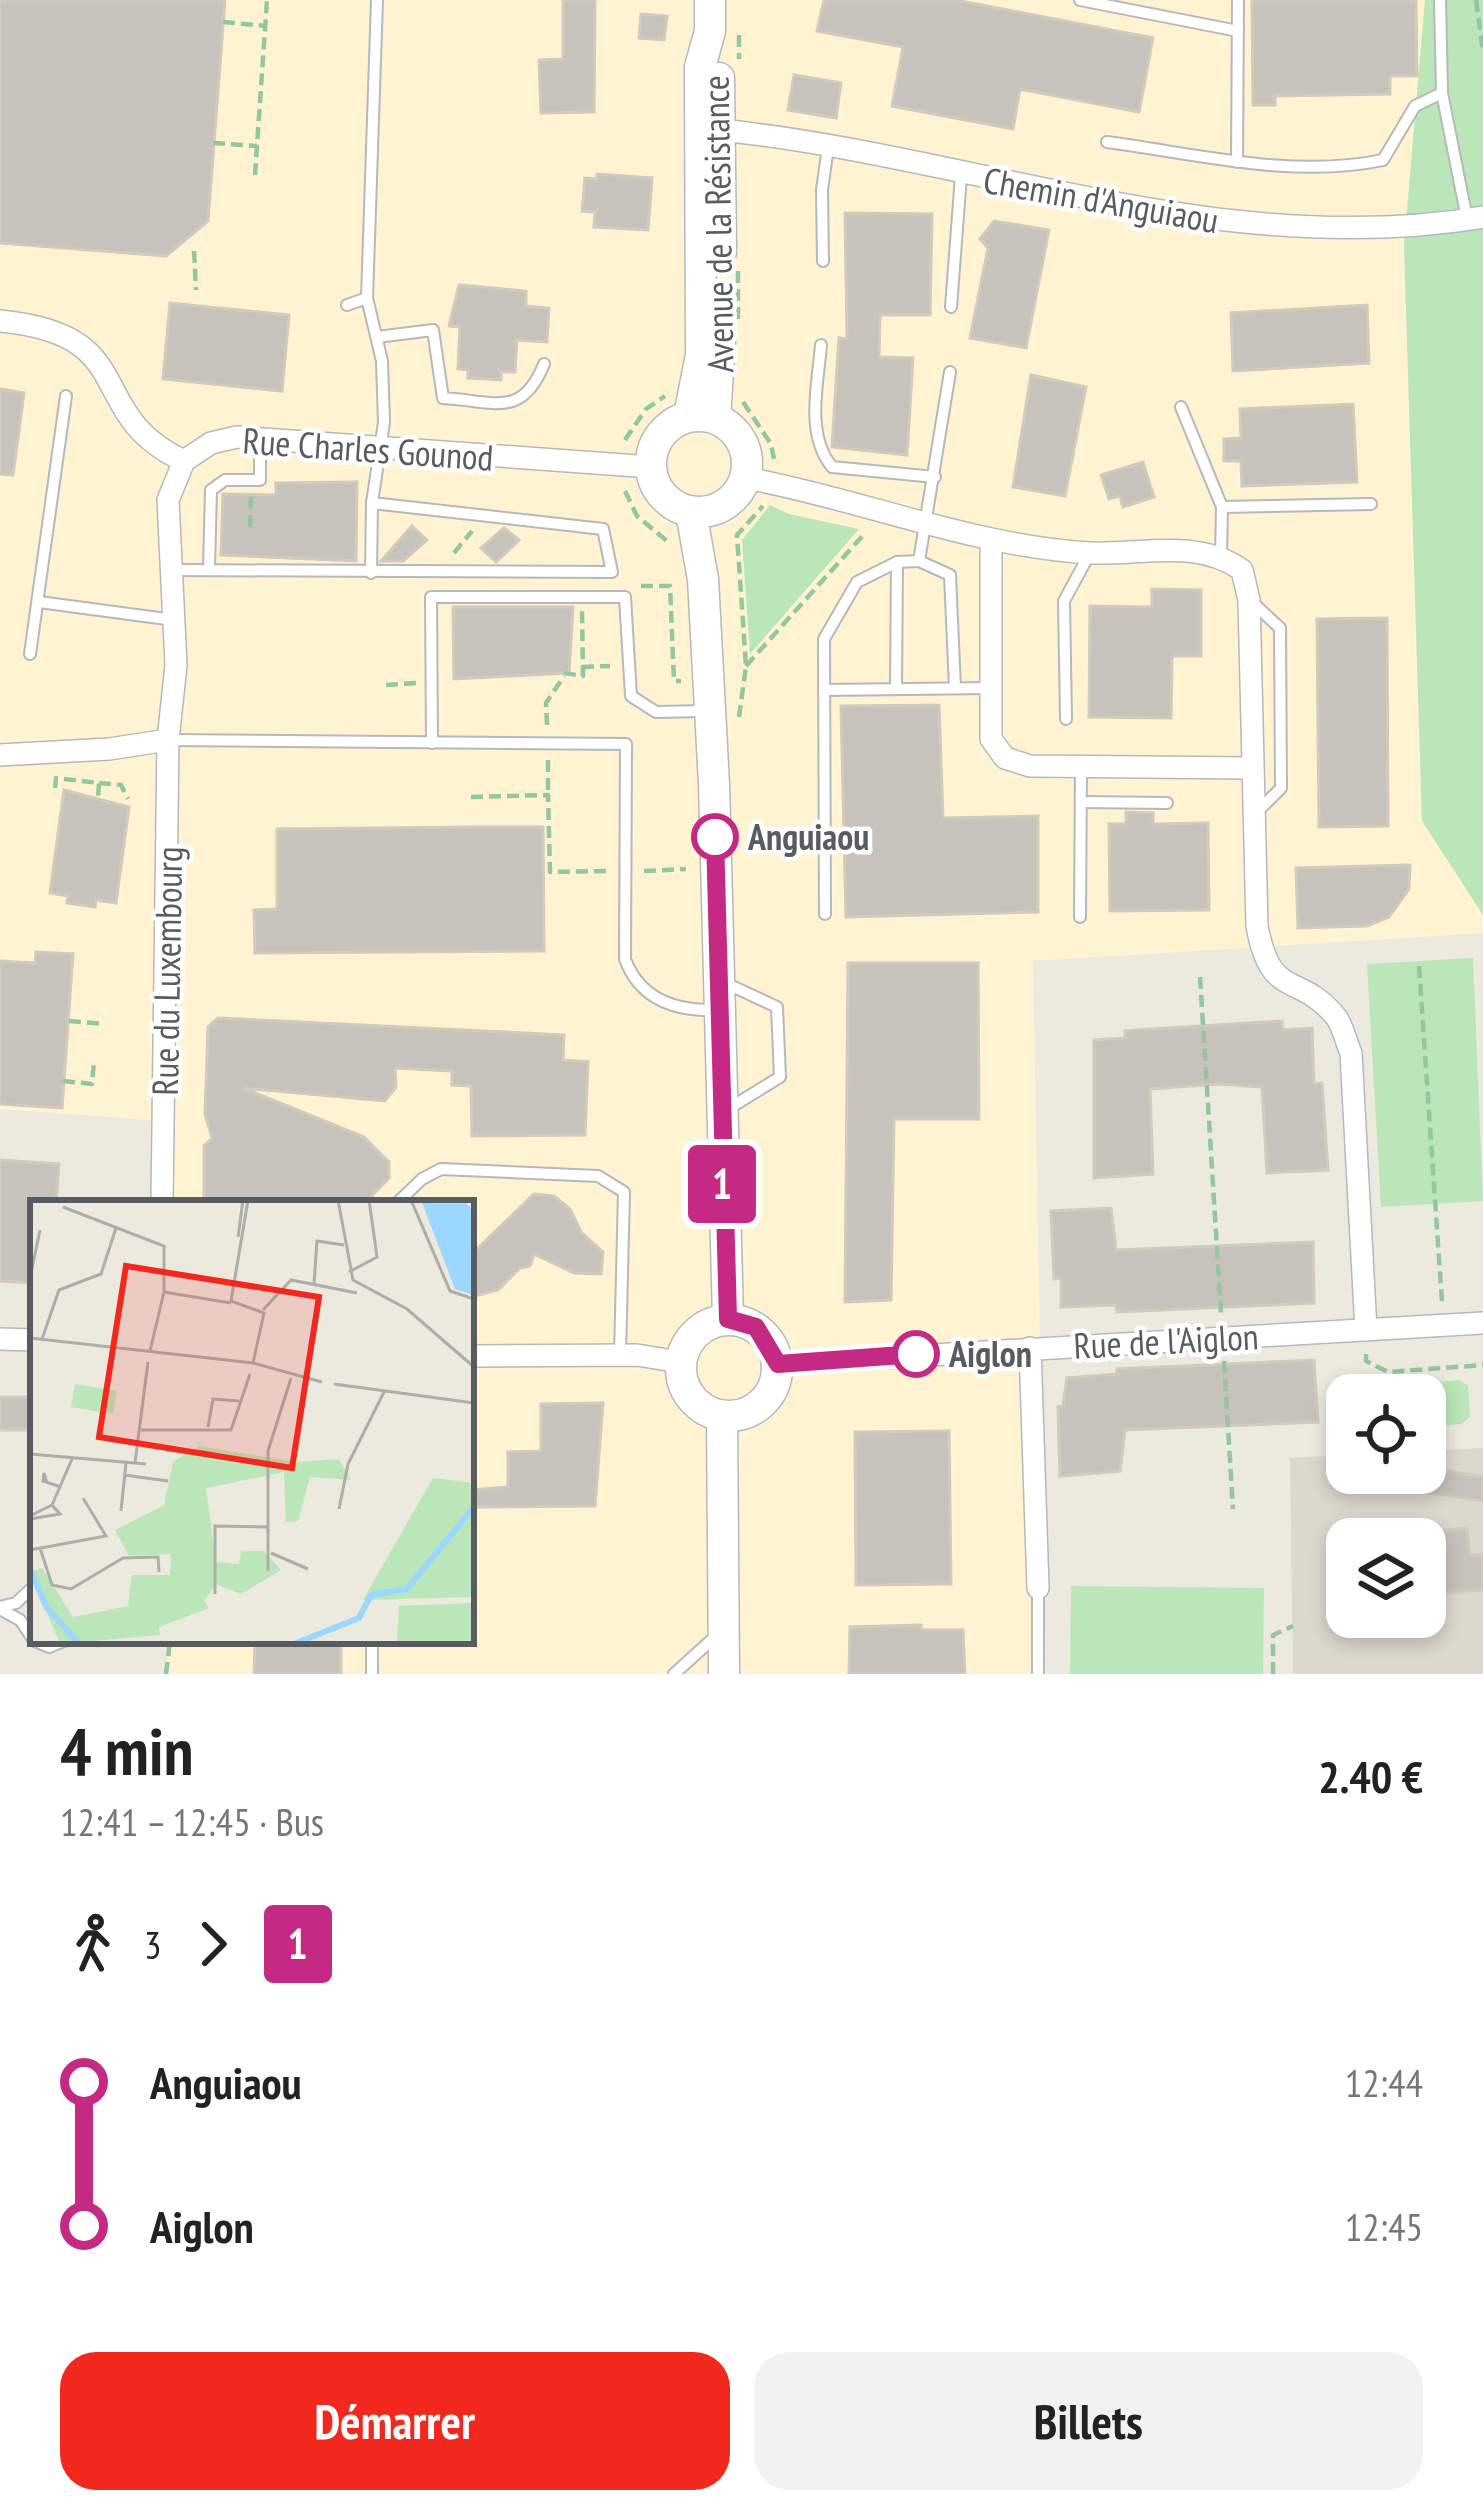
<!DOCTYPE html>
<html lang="fr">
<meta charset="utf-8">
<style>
body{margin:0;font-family:"PT Sans Narrow",sans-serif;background:#f2f2f2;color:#222;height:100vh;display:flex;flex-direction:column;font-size:45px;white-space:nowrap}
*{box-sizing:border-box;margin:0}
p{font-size:39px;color:#767676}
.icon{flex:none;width:66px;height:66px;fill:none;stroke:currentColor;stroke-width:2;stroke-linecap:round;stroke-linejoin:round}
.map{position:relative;height:1674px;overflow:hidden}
.side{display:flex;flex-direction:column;background:#fff;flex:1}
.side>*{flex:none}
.badge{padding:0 24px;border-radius:9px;font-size:42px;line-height:78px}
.buttons{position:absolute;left:1326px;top:1374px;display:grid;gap:24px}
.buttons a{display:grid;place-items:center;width:120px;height:120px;border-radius:24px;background:#fff;box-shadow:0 6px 18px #0003;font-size:60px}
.map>.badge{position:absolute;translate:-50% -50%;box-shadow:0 0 0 6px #fff}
.legs{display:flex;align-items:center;gap:18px;height:132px;padding:0 60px;font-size:39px}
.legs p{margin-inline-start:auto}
.head{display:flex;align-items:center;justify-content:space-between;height:204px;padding:0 60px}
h1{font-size:66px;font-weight:700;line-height:90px}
.cta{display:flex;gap:24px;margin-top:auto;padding:24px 60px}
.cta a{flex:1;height:138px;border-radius:36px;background:#f2281f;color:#fff;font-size:48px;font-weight:700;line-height:138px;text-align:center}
.cta a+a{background:#f2f2f2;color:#222}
ul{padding:0 60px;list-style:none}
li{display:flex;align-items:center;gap:42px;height:144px;font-size:45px}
li i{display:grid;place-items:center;width:18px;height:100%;margin:0 15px;background:currentColor}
li i::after{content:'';width:30px;height:30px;margin:-15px;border:9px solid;border-radius:50%;background:#fff}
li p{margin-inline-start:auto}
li:first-child i{background:linear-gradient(#0000 50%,currentColor 0)}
li:last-child i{background:linear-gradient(currentColor 50%,#0000 0)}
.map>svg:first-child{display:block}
.commercial{fill:#fff3d1}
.education{fill:#dcd8ce;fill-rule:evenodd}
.green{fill:#bbe6b9}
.building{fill:#c7c3bc;stroke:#d1cabd;stroke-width:3}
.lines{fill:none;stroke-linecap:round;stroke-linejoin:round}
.service-casing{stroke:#b5b8bd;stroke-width:14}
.minor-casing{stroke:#b5b8bd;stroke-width:24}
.secondary-casing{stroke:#b5b9bf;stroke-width:33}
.path{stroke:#92c79f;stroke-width:4.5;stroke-dasharray:12 6;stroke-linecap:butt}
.service{stroke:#fff;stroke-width:10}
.minor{stroke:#fff;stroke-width:21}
.secondary{stroke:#fff;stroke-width:30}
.line-1-casing{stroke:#fff;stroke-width:27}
.line-1{stroke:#c42a84;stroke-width:18}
.stop-1-dot{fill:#fff;stroke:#c42a84;stroke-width:6}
.labels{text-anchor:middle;stroke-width:9;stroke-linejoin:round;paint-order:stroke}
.street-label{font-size:36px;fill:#585c61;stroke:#fff}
.stop-label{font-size:36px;font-weight:bold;fill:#585c61;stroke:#fff;text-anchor:start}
.inset-river{fill:none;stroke:#9cd7ff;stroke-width:6}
.inset-road{fill:none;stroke:#adada9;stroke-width:3}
.view{fill:#f2281f;fill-opacity:0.15;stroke:#f2281f;stroke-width:6}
.inset-edge{fill:none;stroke:#585c61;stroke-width:6}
</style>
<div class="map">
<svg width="1483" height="1674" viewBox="0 0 1483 1674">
<rect width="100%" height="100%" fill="#ece9df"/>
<path class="commercial" d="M 0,0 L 1425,0 L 1404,246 L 1422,820 L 1483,915 L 1483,933 L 1033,961 L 1046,1674 L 168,1674 L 167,1641 L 471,1641 L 471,1203 L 163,1203 L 163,1121 L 0,1109 Z"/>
<path class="education" d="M 1483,1448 L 1483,1674 L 1293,1674 L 1290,1458 L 1347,1455 L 1347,1473 L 1425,1473 L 1425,1451 ZM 1347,1539 L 1425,1539 L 1425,1617 L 1347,1617 Z"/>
<g class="green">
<path d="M 1425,0 L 1483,0 L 1483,915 L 1422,821 L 1404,246 Z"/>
<path d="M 770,505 L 789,514 L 859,529 L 750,654 L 742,540 Z"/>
<path d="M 1473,958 L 1483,1201 L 1381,1207 L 1367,964 Z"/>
<path d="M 1459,1380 L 1468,1386 L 1470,1417 L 1461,1424 L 1425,1427 L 1425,1395 L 1394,1395 L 1402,1385 Z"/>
<path d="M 1071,1586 L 1264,1588 L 1263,1674 L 1070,1674 Z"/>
</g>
<g class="building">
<path d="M 0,0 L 225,0 L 208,221 L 166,256 L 0,243 Z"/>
<path d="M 563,0 L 595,0 L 594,112 L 541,113 L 539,60 L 563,59 Z"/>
<path d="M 824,0 L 956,0 L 1153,38 L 1139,112 L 1020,89 L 1013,129 L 892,106 L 903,47 L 817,31 Z"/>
<path d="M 1252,0 L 1416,0 L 1417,76 L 1390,76 L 1390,94 L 1275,96 L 1275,105 L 1253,105 Z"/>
<path d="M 641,14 L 667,16 L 664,40 L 639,38 Z"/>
<path d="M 794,75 L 841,83 L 836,118 L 788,110 Z"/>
<path d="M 597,174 L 652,178 L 648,230 L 594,227 L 595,212 L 582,211 L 585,178 L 597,179 Z"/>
<path d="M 845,213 L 932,214 L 930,315 L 880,315 L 879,357 L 913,358 L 907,455 L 832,447 L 839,338 L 847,339 Z"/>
<path d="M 994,221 L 1049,230 L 1026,348 L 970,338 L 988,248 L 980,239 Z"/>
<path d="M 459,285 L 526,291 L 526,306 L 549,308 L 547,342 L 517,340 L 515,372 L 501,372 L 501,380 L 468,378 L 468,370 L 458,369 L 460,327 L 449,326 Z"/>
<path d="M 170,303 L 289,315 L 282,391 L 163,379 Z"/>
<path d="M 1367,305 L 1369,363 L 1233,371 L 1231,313 Z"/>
<path d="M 1031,375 L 1086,387 L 1065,496 L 1013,487 Z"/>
<path d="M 0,389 L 24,393 L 13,475 L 0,474 Z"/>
<path d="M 1353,404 L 1357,482 L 1242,486 L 1241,461 L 1224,461 L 1224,439 L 1241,438 L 1240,409 Z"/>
<path d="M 1143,462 L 1154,497 L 1123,507 L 1120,496 L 1109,499 L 1101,475 Z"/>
<path d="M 357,482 L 356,561 L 221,555 L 223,494 L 276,495 L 276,483 Z"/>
<path d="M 412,526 L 427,540 L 403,561 L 381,561 Z"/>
<path d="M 504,528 L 519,540 L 496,562 L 481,548 Z"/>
<path d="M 1152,589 L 1201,590 L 1201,656 L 1172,656 L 1171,718 L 1089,717 L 1090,606 L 1152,607 Z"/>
<path d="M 453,607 L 573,607 L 569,673 L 454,679 Z"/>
<path d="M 1387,618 L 1388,826 L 1319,827 L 1317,619 Z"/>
<path d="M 939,705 L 943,818 L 1038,816 L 1038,912 L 846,917 L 841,706 Z"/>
<path d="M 64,790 L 129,807 L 116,903 L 96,900 L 95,907 L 67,903 L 68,896 L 50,893 Z"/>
<path d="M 1126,812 L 1153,813 L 1153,824 L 1208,823 L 1209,910 L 1110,911 L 1109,824 L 1126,824 Z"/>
<path d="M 479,827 L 543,827 L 544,951 L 255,953 L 254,910 L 277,909 L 277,829 Z"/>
<path d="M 1410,865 L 1409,889 L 1389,917 L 1367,926 L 1298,928 L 1296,868 Z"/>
<path d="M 36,952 L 73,954 L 62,1108 L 0,1104 L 0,961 L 35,963 Z"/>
<path d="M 848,963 L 978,963 L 979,1119 L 894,1119 L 891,1300 L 845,1302 Z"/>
<path d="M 218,1018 L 564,1035 L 563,1060 L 588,1062 L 585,1135 L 472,1136 L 471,1086 L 452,1085 L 452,1071 L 395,1068 L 396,1087 L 385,1101 L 243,1088 L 364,1137 L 389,1162 L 389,1178 L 365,1203 L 204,1203 L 204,1146 L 212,1138 L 205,1114 L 208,1027 Z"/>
<path d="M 1282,1021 L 1283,1030 L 1312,1028 L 1314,1084 L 1322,1083 L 1328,1170 L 1267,1173 L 1262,1087 L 1218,1084 L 1150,1089 L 1153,1174 L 1094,1178 L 1094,1040 L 1125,1038 L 1125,1031 L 1136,1030 Z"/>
<path d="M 0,1160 L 59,1164 L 56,1203 L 33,1203 L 33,1283 L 0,1281 Z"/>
<path d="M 534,1194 L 554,1196 L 570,1209 L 581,1232 L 603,1252 L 601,1274 L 574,1273 L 534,1254 L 530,1266 L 520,1268 L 498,1290 L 471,1297 L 471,1247 L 478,1248 Z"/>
<path d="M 1111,1208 L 1116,1250 L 1313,1242 L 1314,1303 L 1117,1312 L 1116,1305 L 1061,1307 L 1061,1278 L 1054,1279 L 1051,1211 Z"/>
<path d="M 1314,1360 L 1318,1422 L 1125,1430 L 1120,1471 L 1060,1476 L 1058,1407 L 1063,1406 L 1067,1378 L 1117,1374 L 1117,1369 Z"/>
<rect x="0" y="1397" width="33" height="33"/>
<path d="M 603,1403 L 595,1506 L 471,1507 L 471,1490 L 508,1487 L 508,1452 L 541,1451 L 541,1404 Z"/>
<path d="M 949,1431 L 951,1584 L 856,1585 L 855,1432 Z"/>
<path d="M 1425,1467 L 1483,1477 L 1483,1501 L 1421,1492 Z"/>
<path d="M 1467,1528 L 1470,1555 L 1483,1554 L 1483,1590 L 1425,1594 L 1425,1532 Z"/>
<path d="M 921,1625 L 921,1630 L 963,1630 L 965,1674 L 849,1674 L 850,1627 Z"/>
<path d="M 255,1641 L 341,1641 L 341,1674 L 254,1674 Z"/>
</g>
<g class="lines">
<defs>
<g id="service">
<path d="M 1080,0 L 1238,31"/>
<path d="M 1440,0 L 1442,93 L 1467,219"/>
<path d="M 1107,142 C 1197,154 1293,179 1383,160 L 1415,106 L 1442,93"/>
<path d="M 1237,162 L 1238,0"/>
<path d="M 823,261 L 822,190 L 828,147"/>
<path d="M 347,305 L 367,298"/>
<path d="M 951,307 L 961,176"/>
<path d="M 377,337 L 433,330 L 443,398 C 494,401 522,419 544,364"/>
<path d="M 821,345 C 818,384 805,434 832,467 L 935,477"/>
<path d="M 1181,407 L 1222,507 L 1221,555"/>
<path d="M 1222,507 L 1371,504"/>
<path d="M 919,561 L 950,575 L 955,688"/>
<path d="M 209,569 L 211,490 L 225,480 L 260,480 L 260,439"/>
<path d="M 173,570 L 612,572 L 603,529 L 372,503"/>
<path d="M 371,573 L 372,503 L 384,422 L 382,361 L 367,298 L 377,0"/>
<path d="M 39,602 L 174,620"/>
<path d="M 1253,603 L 1280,628 L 1281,788 L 1256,813"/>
<path d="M 30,654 L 66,396"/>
<path d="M 896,689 L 897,562"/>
<path d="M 824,690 L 989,688"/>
<path d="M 1066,719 L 1064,601 L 1090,553"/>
<path d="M 170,740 L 626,744 L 625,959 C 640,1000 676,1011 715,1010"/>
<path d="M 432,743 L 431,597 L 625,597 L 631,696 L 656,712 L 705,711"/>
<path d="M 1081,802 L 1167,803"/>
<path d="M 825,914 L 824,639 L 857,582 L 897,562 L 919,561 L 950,372"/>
<path d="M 1080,917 L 1081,766"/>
<path d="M 721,981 L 777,1007 L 780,1077 L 728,1109"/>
<path d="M 397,1203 L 422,1179 L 441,1169 L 598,1176 L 624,1192 L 620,1355"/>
<path d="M 1038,1588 L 1038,1674"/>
<path d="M 0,1607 L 16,1603 L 33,1587"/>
<path d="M 0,1609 L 20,1620 L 33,1639"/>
<path d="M 35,1641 L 49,1647 L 64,1641"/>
<path d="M 372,1641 L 372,1674"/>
<path d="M 674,1674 L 717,1635"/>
</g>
<g id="minor">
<path d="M 721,130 C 977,157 1223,261 1483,217"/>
<path d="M 0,321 C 144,335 81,413 184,461"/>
<path d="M 746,478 C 861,499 971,546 1090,553 C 1142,555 1197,538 1242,570 L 1249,600 L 1257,926 C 1271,1002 1299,971 1336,1017 C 1343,1026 1346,1042 1351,1053 L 1366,1330"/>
<path d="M 991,541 L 991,739 L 1005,758 L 1030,766 L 1252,768"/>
<path d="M 0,755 L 109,749 L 168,740 L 176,665 L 168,500 L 184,461 L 211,443 L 237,437 L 651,467"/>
<path d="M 162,1203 L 168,740"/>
<path d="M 0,1339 L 33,1340"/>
<path d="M 1030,1348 L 1038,1588"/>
<path d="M 471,1356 L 637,1355 L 680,1362"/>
<path d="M 778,1364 L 1483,1323"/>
</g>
<g id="secondary">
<path d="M 719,78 L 721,252"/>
<circle cx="699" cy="464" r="48"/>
<path d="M 689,416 L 701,355 L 700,67 L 710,31 L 710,0"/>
<path d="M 715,418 L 720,342"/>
<path d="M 691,512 L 703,579 L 714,784 L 728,1319"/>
<circle cx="729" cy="1368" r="48"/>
<path d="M 722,1416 L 724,1674"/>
</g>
</defs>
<use href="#service" class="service-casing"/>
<use href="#minor" class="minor-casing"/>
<use href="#secondary" class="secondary-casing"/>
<g class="path">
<path d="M 1476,0 L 1483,52"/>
<path d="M 223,22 L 266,26"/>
<path d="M 739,35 L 739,59"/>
<path d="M 213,143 L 257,146"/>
<path d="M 255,175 L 267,0"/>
<path d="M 194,251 L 196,290"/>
<path d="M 738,271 L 738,320"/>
<path d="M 743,402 L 771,444 L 774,459"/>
<path d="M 625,440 L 646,409 L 665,396"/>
<path d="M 625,491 L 637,516 L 667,541"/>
<path d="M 250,527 L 251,497"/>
<path d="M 454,553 L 472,531"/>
<path d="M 641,586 L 670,586 L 674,681 L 681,681"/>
<path d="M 746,666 L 866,532"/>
<path d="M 582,667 L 610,666"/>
<path d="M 564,673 L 583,676 L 582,611"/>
<path d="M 386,685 L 416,683"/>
<path d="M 739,717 L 746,666 L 737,535 L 763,506"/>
<path d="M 547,725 L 546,703 L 564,676"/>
<path d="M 548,760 L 548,795"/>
<path d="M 99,783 L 121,785 L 128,799"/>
<path d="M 55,788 L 56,778 L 99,783 L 98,798"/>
<path d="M 471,797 L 548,795 L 550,872 L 606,871"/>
<path d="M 644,871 L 686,869"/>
<path d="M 1419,966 L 1442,1302"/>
<path d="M 1200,977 L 1221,1313"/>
<path d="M 69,1021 L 105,1024"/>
<path d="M 63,1081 L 92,1084 L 94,1062"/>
<path d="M 1366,1354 L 1366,1361 L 1388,1372 L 1483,1365"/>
<path d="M 1224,1361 L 1233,1509"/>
<path d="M 166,1674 L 170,1641"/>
<path d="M 1273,1674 L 1273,1635 L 1293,1626"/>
</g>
<use href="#service" class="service"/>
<use href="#minor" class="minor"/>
<use href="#secondary" class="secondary"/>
</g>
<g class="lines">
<defs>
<path id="line-1" d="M 715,837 L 728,1319 L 756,1327 L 778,1364 L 916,1354"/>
</defs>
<use href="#line-1" class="line-1-casing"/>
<use href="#line-1" class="line-1"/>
</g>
<g class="stop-1-dot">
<circle cx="715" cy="837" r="21"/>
<circle cx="916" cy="1354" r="21"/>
</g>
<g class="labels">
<g class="street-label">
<text transform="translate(1101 200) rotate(10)" y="13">Chemin d'Anguiaou</text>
<text transform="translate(718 224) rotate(-91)" y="13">Avenue de la Résistance</text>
<text transform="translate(368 449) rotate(4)" y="13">Rue Charles Gounod</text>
<text transform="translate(167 971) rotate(-89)" y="13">Rue du Luxembourg</text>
<text transform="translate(1166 1341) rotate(-3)" y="13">Rue de l'Aiglon</text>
</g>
<g class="stop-label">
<text x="748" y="850">Anguiaou</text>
<text x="949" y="1367">Aiglon</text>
</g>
</g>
<g transform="translate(30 1200)">
<rect width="444" height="444" fill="#ece9df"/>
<path d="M 45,184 L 87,191 L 83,214 L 41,207 ZM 169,246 L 267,262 L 309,259 L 321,280 L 280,277 L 268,321 L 256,322 L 254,272 L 176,288 L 186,362 L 209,364 L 211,351 L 234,351 L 251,370 L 211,394 L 186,384 L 174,401 L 179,408 L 129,427 L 130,435 L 30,444 L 0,372 L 12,368 L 43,417 L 98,406 L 102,375 L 140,375 L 141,354 L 99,356 L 85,330 L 134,305 L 143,262 ZM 403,278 L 444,283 L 444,397 L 333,400 ZM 444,403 L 444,444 L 367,444 L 369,406 Z" fill="#bbe6b9"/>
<path d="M 391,0 L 433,0 L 444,11 L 444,95 L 425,89 Z" fill="#9cd7ff"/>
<path class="inset-river" d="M 0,369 L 17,408 L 49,444M 264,444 L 329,418 L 341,395 L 377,389 L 444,307"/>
<path class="inset-road" d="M 218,0 L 201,101 L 234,113 L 223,163M 308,0 L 323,80 L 377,109 L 444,167M 381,0 L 420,91 L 444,99M 33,7 L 134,46 L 134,92M 208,37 L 213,0M 319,72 L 347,57 L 339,0M 0,78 L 10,30M 284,84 L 287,41 L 314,45M 134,92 L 201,103M 233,110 L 261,80 L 327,93M 0,138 L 223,163 L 292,182M 12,139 L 29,90 L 71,74 L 86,28M 120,151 L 134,92M 304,184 L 444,203M 178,227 L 183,199 L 209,201M 111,230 L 201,230 L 220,174M 0,254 L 116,264M 105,263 L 118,162M 94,275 L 138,281M 17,283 L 14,273 L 13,281 L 31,287M 309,309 L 318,264 L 355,190M 91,311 L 96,263M 0,316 L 22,305 L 42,259M 0,319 L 30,314 L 22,305M 10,348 L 22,385 L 41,389 L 93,358 L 128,357 L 129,372M 0,350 L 76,336 L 53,298M 241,353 L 278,369M 238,371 L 238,251 L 261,178M 185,394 L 185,326 L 238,327"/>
<path class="view" d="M 96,66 L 289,97 L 262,268 L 69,237 Z"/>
<rect width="444" height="444" class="inset-edge"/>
</g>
</svg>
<div class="buttons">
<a><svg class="icon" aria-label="locate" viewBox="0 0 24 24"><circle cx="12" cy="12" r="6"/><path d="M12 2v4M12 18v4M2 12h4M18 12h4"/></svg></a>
<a><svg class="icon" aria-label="layers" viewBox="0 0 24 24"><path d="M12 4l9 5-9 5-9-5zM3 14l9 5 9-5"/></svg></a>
</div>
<b class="badge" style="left:722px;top:1184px;background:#c42a84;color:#fff">1</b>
</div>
<section class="side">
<div class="head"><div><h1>4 min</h1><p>12:41 – 12:45 · Bus</p></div><b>2.40 €</b></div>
<div class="legs"><svg class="icon" aria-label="walk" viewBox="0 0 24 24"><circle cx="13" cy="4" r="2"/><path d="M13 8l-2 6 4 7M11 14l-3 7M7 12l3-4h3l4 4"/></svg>3<svg class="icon" aria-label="forward" viewBox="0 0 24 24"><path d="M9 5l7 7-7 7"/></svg><b class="badge" style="background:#c42a84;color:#fff">1</b></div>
<ul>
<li><i style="color:#c42a84"></i><b>Anguiaou</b><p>12:44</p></li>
<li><i style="color:#c42a84"></i><b>Aiglon</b><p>12:45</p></li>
</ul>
<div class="cta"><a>Démarrer</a><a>Billets</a></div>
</section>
